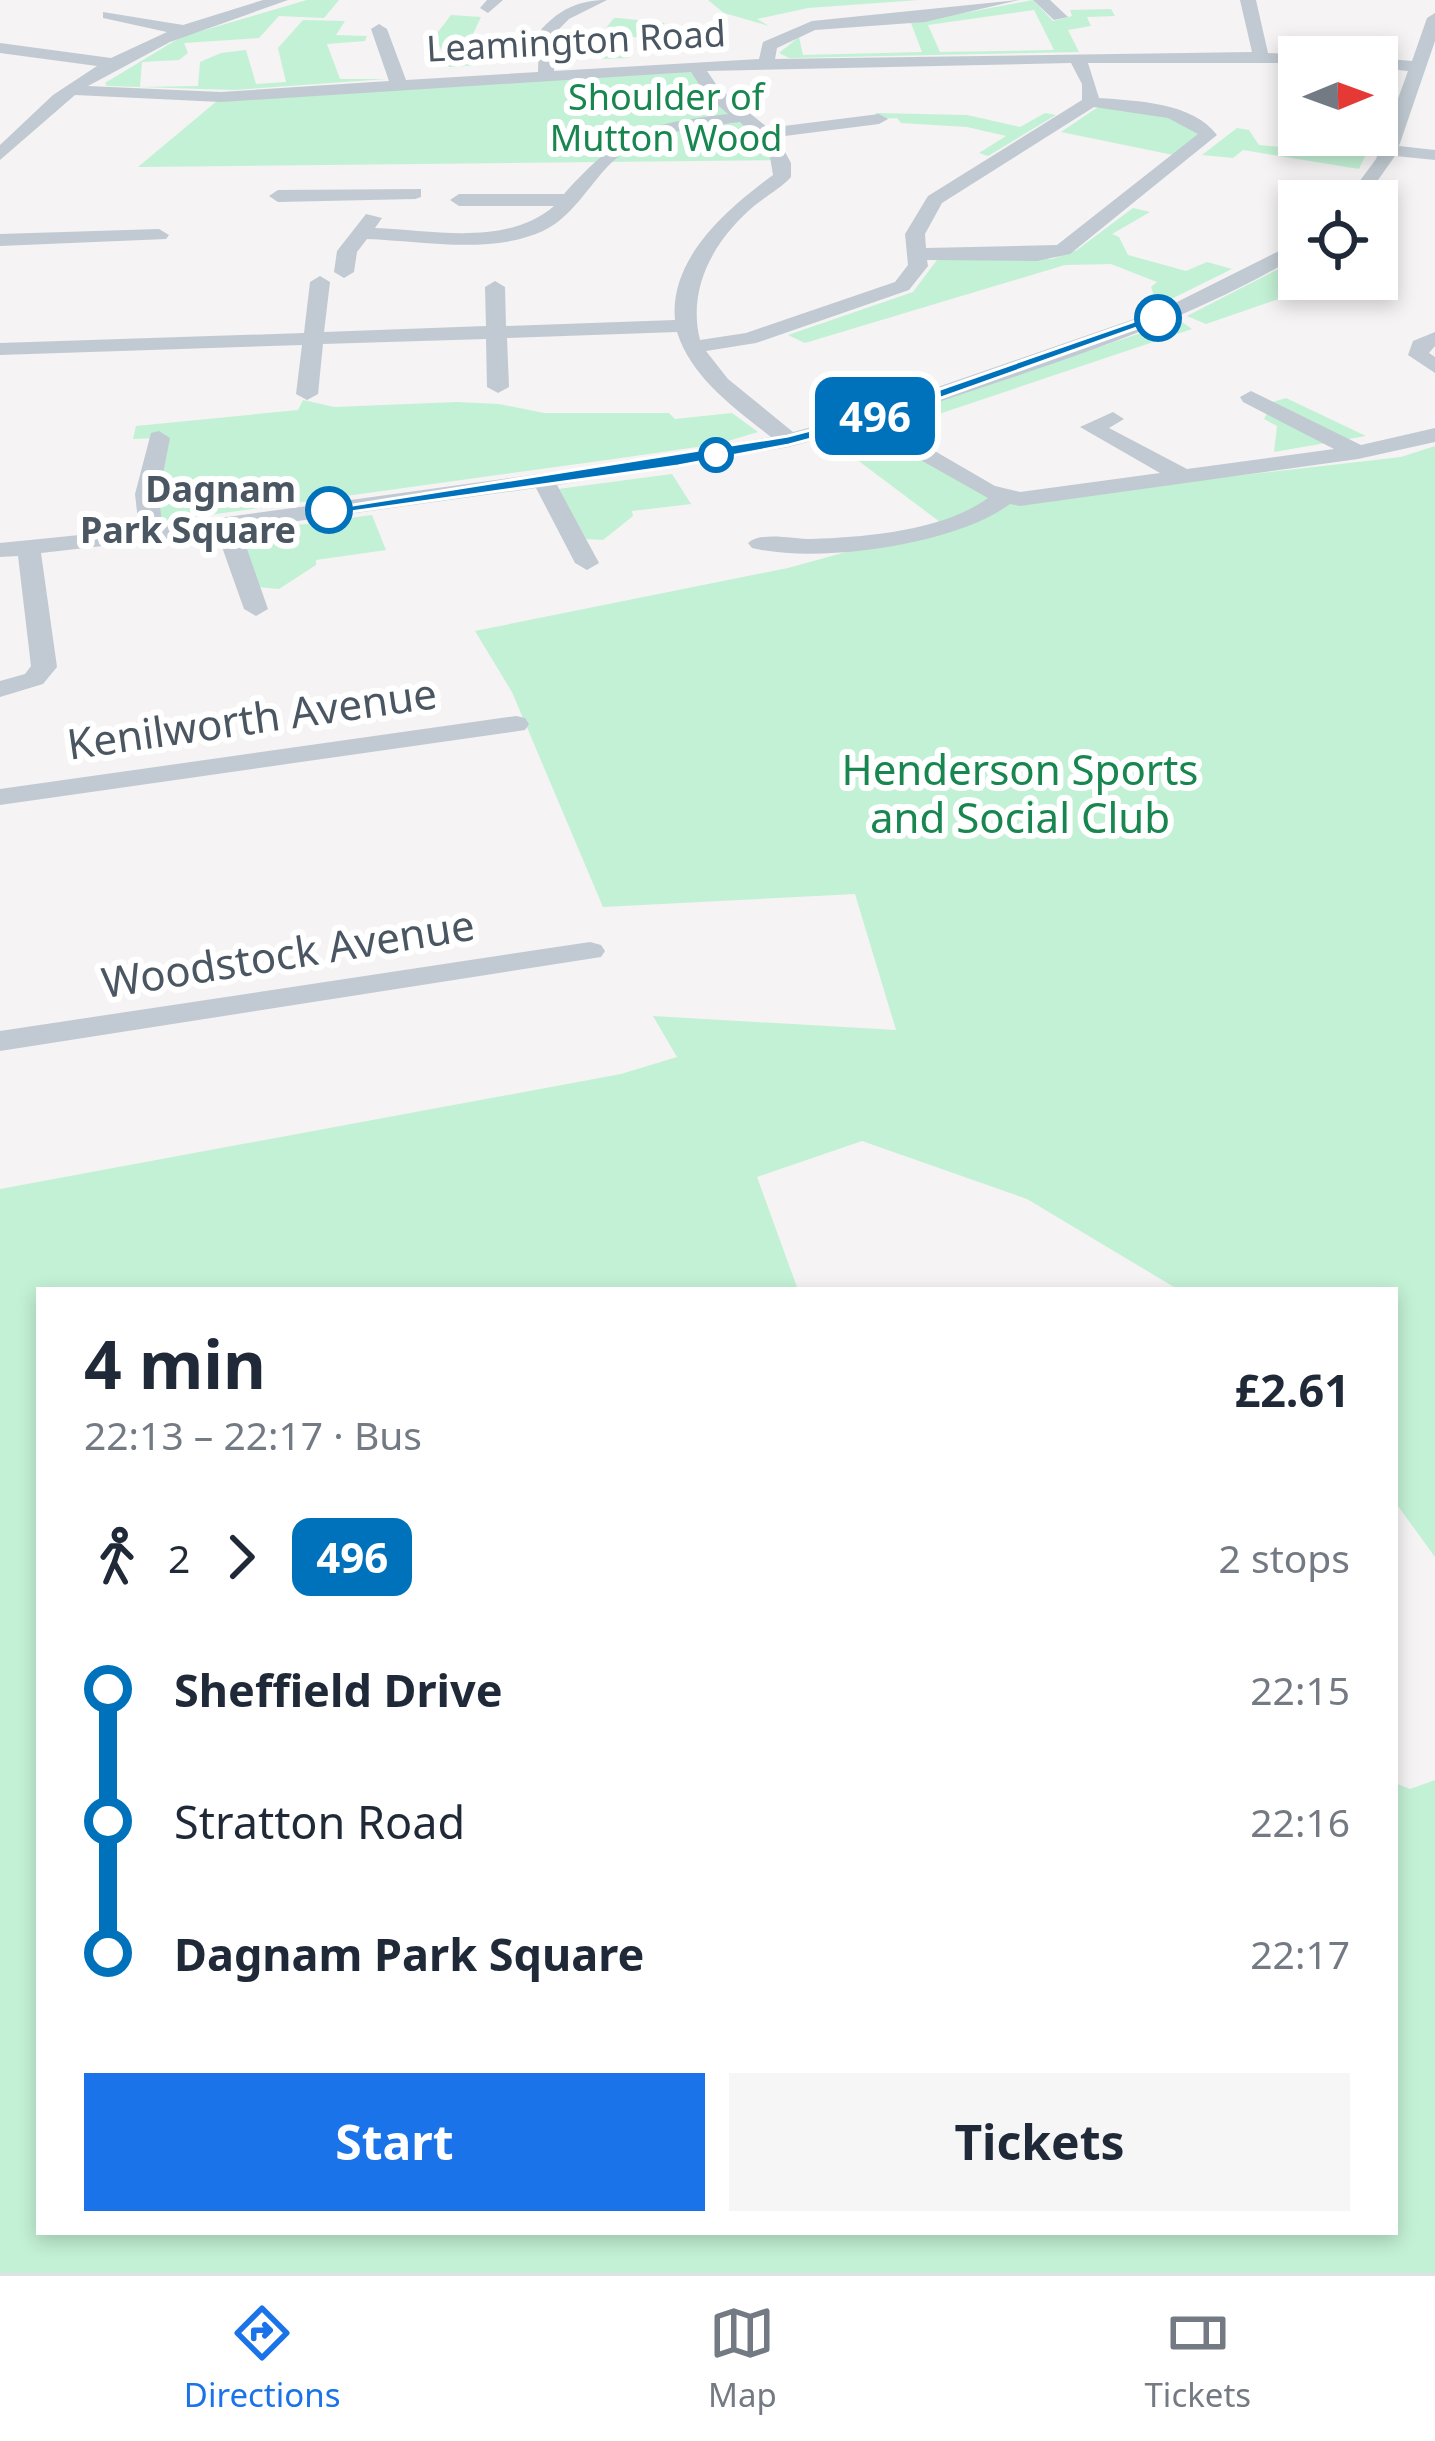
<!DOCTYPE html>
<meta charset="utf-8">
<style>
body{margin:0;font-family:"Noto Sans",sans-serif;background:#f6f6f7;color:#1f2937;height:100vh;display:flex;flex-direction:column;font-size:45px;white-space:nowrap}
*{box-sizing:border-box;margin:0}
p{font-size:39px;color:#747a83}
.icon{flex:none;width:66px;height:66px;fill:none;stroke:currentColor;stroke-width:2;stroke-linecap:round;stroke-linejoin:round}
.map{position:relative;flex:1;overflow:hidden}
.sheet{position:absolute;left:36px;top:1287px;width:1362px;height:948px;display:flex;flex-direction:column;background:#fff;border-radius:0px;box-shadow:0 6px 18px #0003}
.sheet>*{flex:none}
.badge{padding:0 24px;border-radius:18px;font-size:42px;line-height:78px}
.needle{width:78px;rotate:89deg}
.buttons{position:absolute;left:1278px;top:36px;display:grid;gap:24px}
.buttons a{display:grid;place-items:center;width:120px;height:120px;border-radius:0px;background:#fff;box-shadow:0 6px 18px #0003;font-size:60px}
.map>.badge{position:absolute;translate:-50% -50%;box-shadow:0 0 0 6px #fff}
.legs{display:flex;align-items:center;gap:18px;height:132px;padding:0 48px;font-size:39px}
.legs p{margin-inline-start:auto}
.head{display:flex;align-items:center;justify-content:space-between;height:204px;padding:0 48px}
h1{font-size:66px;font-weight:700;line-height:90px}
.button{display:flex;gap:24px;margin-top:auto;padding:24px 48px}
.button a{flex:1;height:138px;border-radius:0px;background:#1a73e8;color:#fff;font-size:48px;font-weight:700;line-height:138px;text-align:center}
.button a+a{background:#f6f6f7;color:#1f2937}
ul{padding:0 48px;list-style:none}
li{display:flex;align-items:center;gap:42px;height:132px;font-size:45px}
li i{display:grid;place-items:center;width:18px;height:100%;margin:0 15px;background:currentColor}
li i::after{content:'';width:30px;height:30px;margin:-15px;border:9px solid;border-radius:50%;background:#fff}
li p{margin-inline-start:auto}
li:first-child i{background:linear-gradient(#0000 50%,currentColor 0)}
li:last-child i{background:linear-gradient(currentColor 50%,#0000 0)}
.dock{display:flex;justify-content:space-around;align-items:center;height:168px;border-top:3px solid #e0e1e3;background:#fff;font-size:33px;color:#747a83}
.dock a{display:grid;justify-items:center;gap:6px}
.dock .active{color:#1a73e8}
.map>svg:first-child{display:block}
.green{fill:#c3f1d5;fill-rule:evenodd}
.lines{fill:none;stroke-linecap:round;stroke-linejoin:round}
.minor{fill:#c1cad2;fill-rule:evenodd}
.line-1{fill:#0072bc;stroke:#fff;stroke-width:3}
.stop-1-dot{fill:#fff;stroke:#0072bc;stroke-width:6}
.labels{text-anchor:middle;stroke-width:12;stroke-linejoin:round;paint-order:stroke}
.far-street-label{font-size:36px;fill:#4a5661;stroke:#fff}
.far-park-label{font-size:36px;fill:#17864f;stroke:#fff}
.far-stop-label{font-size:36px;font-weight:bold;fill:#4a5661;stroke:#fff;text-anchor:end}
.street-label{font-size:42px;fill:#4a5661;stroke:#fff}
.park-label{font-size:42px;fill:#17864f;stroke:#fff}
</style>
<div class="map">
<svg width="1435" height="2273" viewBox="0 0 1435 2273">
<rect width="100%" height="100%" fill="#f5f3f3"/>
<g class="green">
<path d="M 307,0 L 339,0 L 324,18 L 279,16 L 259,38 L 184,43 L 188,53 L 179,60 L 142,62 L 140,87 L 198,86 L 200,62 L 221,53 L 246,50 L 256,84 L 286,82 L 278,48 L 303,20 L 345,21 L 336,35 L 367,36 L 365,41 L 327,44 L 340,79 L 386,79 L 235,90 L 107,86 L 105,83 L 181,37 Z"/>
<path d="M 708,0 L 919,0 L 808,8 L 757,19 L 769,26 L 724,13 Z"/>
<path d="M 1033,0 L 1053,21 L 1072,16 L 1070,10 L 1111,9 L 1115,16 L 1087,17 L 1091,26 L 1068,30 L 1079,52 L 789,58 L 779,53 L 799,37 L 803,55 L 922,52 L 911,23 ZM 1034,10 L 1054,50 L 940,52 L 928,25 Z"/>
<path d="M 451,15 L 481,17 L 471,38 L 478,65 L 449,67 L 435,36 Z"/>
<path d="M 614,18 L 618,18 L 665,23 L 657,29 L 659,35 L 625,38 L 629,58 L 600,59 L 598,38 Z"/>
<path d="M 699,70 L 783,160 L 138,167 L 217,101 Z"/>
<path d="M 1101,105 L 1170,116 L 1202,134 L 1178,156 L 1061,132 Z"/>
<path d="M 875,113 L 967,115 L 1020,127 L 1045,113 L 1056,115 L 988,156 L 979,153 L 1006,136 L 967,127 L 901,123 L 897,118 L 879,119 Z"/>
<path d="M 1237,128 L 1249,130 L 1259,145 L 1322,151 L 1341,144 L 1370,146 L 1359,169 L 1243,150 L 1233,158 L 1202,155 Z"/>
<path d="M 1133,208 L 1150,212 L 1112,234 L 1119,237 L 1128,255 L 1186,271 L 1207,262 L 1232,269 L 1161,304 L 1156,301 L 1151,287 L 1157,282 L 1111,264 L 1065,265 L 805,343 L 788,335 L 913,292 L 937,260 L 1052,259 L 1077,250 Z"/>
<path d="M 1294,261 L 1299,262 L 1299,279 L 1323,279 L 1325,283 L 1206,324 L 1187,316 Z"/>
<path d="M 1179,320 L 1192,329 L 894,429 L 886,424 L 890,418 Z"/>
<path d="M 1286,398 L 1366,436 L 1274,452 L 1277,426 L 1264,419 L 1273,402 Z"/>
<path d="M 303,400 L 334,407 L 457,402 L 499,404 L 544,413 L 669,413 L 675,419 L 732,413 L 758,432 L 718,444 L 614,459 L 150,523 L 158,438 L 133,439 L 136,426 L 298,410 Z"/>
<path d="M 854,430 L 872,430 L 1000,503 L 1401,457 L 1435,446 L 1435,1557 L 1395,1502 L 1395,1290 L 1179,1290 L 1027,1199 L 862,1141 L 757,1177 L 798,1290 L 39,1290 L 39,2232 L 1395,2232 L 1395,1783 L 1410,1789 L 1435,1780 L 1435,2273 L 0,2273 L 0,1189 L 621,1074 L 677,1057 L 653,1016 L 896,1030 L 855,894 L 603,907 L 512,692 L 475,631 L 788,568 L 944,525 L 828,438 Z"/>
<path d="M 672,474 L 691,504 L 632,511 L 633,516 L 603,540 L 586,539 L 558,489 Z"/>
<path d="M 372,515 L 386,550 L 316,560 L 316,565 L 279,589 L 258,587 L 240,533 Z"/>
</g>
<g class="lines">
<g class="minor">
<path d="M 263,0 L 288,0 L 170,42 L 88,86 L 221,92 L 389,81 L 371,29 L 379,24 L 387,29 L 406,80 L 538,72 L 539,32 C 558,10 578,0 607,0 L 569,19 L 555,33 L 554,71 L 759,59 L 763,42 L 812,21 L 1019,0 L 925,22 L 815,30 L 777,48 L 775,59 L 1252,52 L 1240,0 L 1256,0 L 1268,53 L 1305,55 L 1299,63 L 1088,63 L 1099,98 C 1137,101 1192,102 1217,135 L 1070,254 L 1037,261 L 927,260 L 928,266 L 909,290 L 756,343 L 706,351 L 728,379 L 793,432 L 857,415 L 1163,309 L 1299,241 L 1299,255 C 1171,332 1023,372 883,421 L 995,486 L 1020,492 L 1160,473 L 1080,427 L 1113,412 L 1124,419 L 1109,428 L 1187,469 L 1334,449 L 1243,402 L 1240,397 L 1251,391 L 1361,445 L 1435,428 L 1435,442 L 1358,459 L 1020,506 L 1010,504 C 955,545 819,564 752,548 L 748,543 C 762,531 792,539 812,539 C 866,537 943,531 988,498 L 862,427 L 789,447 L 557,485 L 599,563 L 587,570 L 575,563 L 536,488 L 240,529 L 268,609 L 256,616 L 244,609 L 217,533 L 41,553 L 57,667 L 43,684 L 0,697 L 0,681 L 25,674 L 31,666 L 18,556 L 0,557 L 0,543 L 139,529 L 135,494 L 151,433 L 159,431 L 170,438 L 159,494 L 162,526 L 633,461 L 771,437 C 734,408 691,377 677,332 L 507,338 L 509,387 L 498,393 L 487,387 L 486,339 L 323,344 L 318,394 L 307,400 L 296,394 L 302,345 L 0,355 L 0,343 L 304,333 L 310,282 L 320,276 L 330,282 L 324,332 L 486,326 L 485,287 L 495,281 L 505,287 L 506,326 L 675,320 C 669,258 728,208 773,175 L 769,151 L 740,122 C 695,128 644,131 609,165 C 588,187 571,218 543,231 C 490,255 423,241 367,239 L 357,252 L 354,272 L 344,278 L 334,272 L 337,251 L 366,214 L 382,218 L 375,228 C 433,230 506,247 554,206 L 459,206 L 450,200 L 459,194 L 564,194 C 621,131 645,124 728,114 L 706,95 L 691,72 L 221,102 L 75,95 L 0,160 L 0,145 L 53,95 L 97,66 L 0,53 L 0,43 L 111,58 L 167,32 L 103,18 L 103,12 L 183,25 ZM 1071,63 L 1082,84 L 1082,100 L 928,196 L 905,234 L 908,265 L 895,282 L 746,333 L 700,340 C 687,288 714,240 754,206 C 766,196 780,189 791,177 L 791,163 L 777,137 L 879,124 L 888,119 L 879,114 L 768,128 L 718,87 L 707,71 ZM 1094,107 L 1168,118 L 1198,134 L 1057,245 L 926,248 L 925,234 L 942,203 Z"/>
<path d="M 487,0 L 503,0 L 488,13 L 480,8 Z"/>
<path d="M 1033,0 L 1050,0 L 1068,17 L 1054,20 Z"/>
<path d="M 1435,13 L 1435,41 L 1399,146 L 1435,150 L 1435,160 L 1395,156 L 1363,201 L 1345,201 L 1376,159 L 1408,71 L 1377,68 L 1377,58 L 1412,61 L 1427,18 Z"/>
<path d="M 421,189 L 421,197 L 415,199 L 278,202 L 269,196 L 278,190 Z"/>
<path d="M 159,229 L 169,235 L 166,239 L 0,246 L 0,234 Z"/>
<path d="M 1435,332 L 1435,346 L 1429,353 L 1435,357 L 1435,373 L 1408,355 L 1413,341 Z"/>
<path d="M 516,716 L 525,718 L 529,724 L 525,730 L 0,805 L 0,789 Z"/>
<path d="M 590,942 L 601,945 L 605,951 L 601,957 L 0,1051 L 0,1031 Z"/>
</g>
</g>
<path class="line-1" d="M 1152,315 L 1165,318 L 871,423 L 789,445 L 678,466 L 329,515 L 321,510 L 788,436 L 860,417 Z"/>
<g class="stop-1-dot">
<circle cx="1158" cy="318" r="21"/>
<circle cx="716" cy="455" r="15"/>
<circle cx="329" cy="510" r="21"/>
</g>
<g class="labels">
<g class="far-street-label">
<text transform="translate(576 41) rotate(-3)" y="13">Leamington Road</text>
</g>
<g class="far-park-label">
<text x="666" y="110">Shoulder of<tspan x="666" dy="41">Mutton Wood</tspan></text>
</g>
<g class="far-stop-label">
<text x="296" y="502">Dagnam<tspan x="296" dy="41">Park Square</tspan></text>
</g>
<g class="street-label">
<text transform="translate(252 719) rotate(-8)" y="15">Kenilworth Avenue</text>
<text transform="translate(288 954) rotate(-9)" y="15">Woodstock Avenue</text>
</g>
<g class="park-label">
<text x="1020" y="785">Henderson Sports<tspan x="1020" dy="48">and Social Club</tspan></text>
</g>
</g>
</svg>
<div class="buttons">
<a><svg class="needle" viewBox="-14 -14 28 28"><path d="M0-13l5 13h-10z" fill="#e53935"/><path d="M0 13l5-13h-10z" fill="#747a83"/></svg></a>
<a><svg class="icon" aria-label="locate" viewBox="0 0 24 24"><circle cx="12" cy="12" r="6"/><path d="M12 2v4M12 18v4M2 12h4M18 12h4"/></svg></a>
</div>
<b class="badge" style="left:875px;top:416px;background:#0072bc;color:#fff">496</b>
<section class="sheet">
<div class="head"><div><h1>4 min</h1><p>22:13 – 22:17 · Bus</p></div><b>£2.61</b></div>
<div class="legs"><svg class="icon" aria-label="walk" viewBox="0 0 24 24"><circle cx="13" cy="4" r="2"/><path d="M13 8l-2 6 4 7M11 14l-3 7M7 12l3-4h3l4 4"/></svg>2<svg class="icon" aria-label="forward" viewBox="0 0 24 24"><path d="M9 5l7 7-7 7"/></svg><b class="badge" style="background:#0072bc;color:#fff">496</b><p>2 stops</p></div>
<ul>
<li><i style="color:#0072bc"></i><b>Sheffield Drive</b><p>22:15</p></li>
<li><i style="color:#0072bc"></i><span>Stratton Road</span><p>22:16</p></li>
<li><i style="color:#0072bc"></i><b>Dagnam Park Square</b><p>22:17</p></li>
</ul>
<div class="button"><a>Start</a><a>Tickets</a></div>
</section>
</div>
<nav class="dock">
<a class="active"><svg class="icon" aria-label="directions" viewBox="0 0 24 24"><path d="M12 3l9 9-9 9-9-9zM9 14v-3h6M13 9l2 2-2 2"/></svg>Directions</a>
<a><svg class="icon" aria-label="map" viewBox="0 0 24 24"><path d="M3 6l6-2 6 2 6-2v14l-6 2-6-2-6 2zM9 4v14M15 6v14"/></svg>Map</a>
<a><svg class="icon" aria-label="tickets" viewBox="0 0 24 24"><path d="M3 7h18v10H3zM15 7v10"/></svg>Tickets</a>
</nav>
